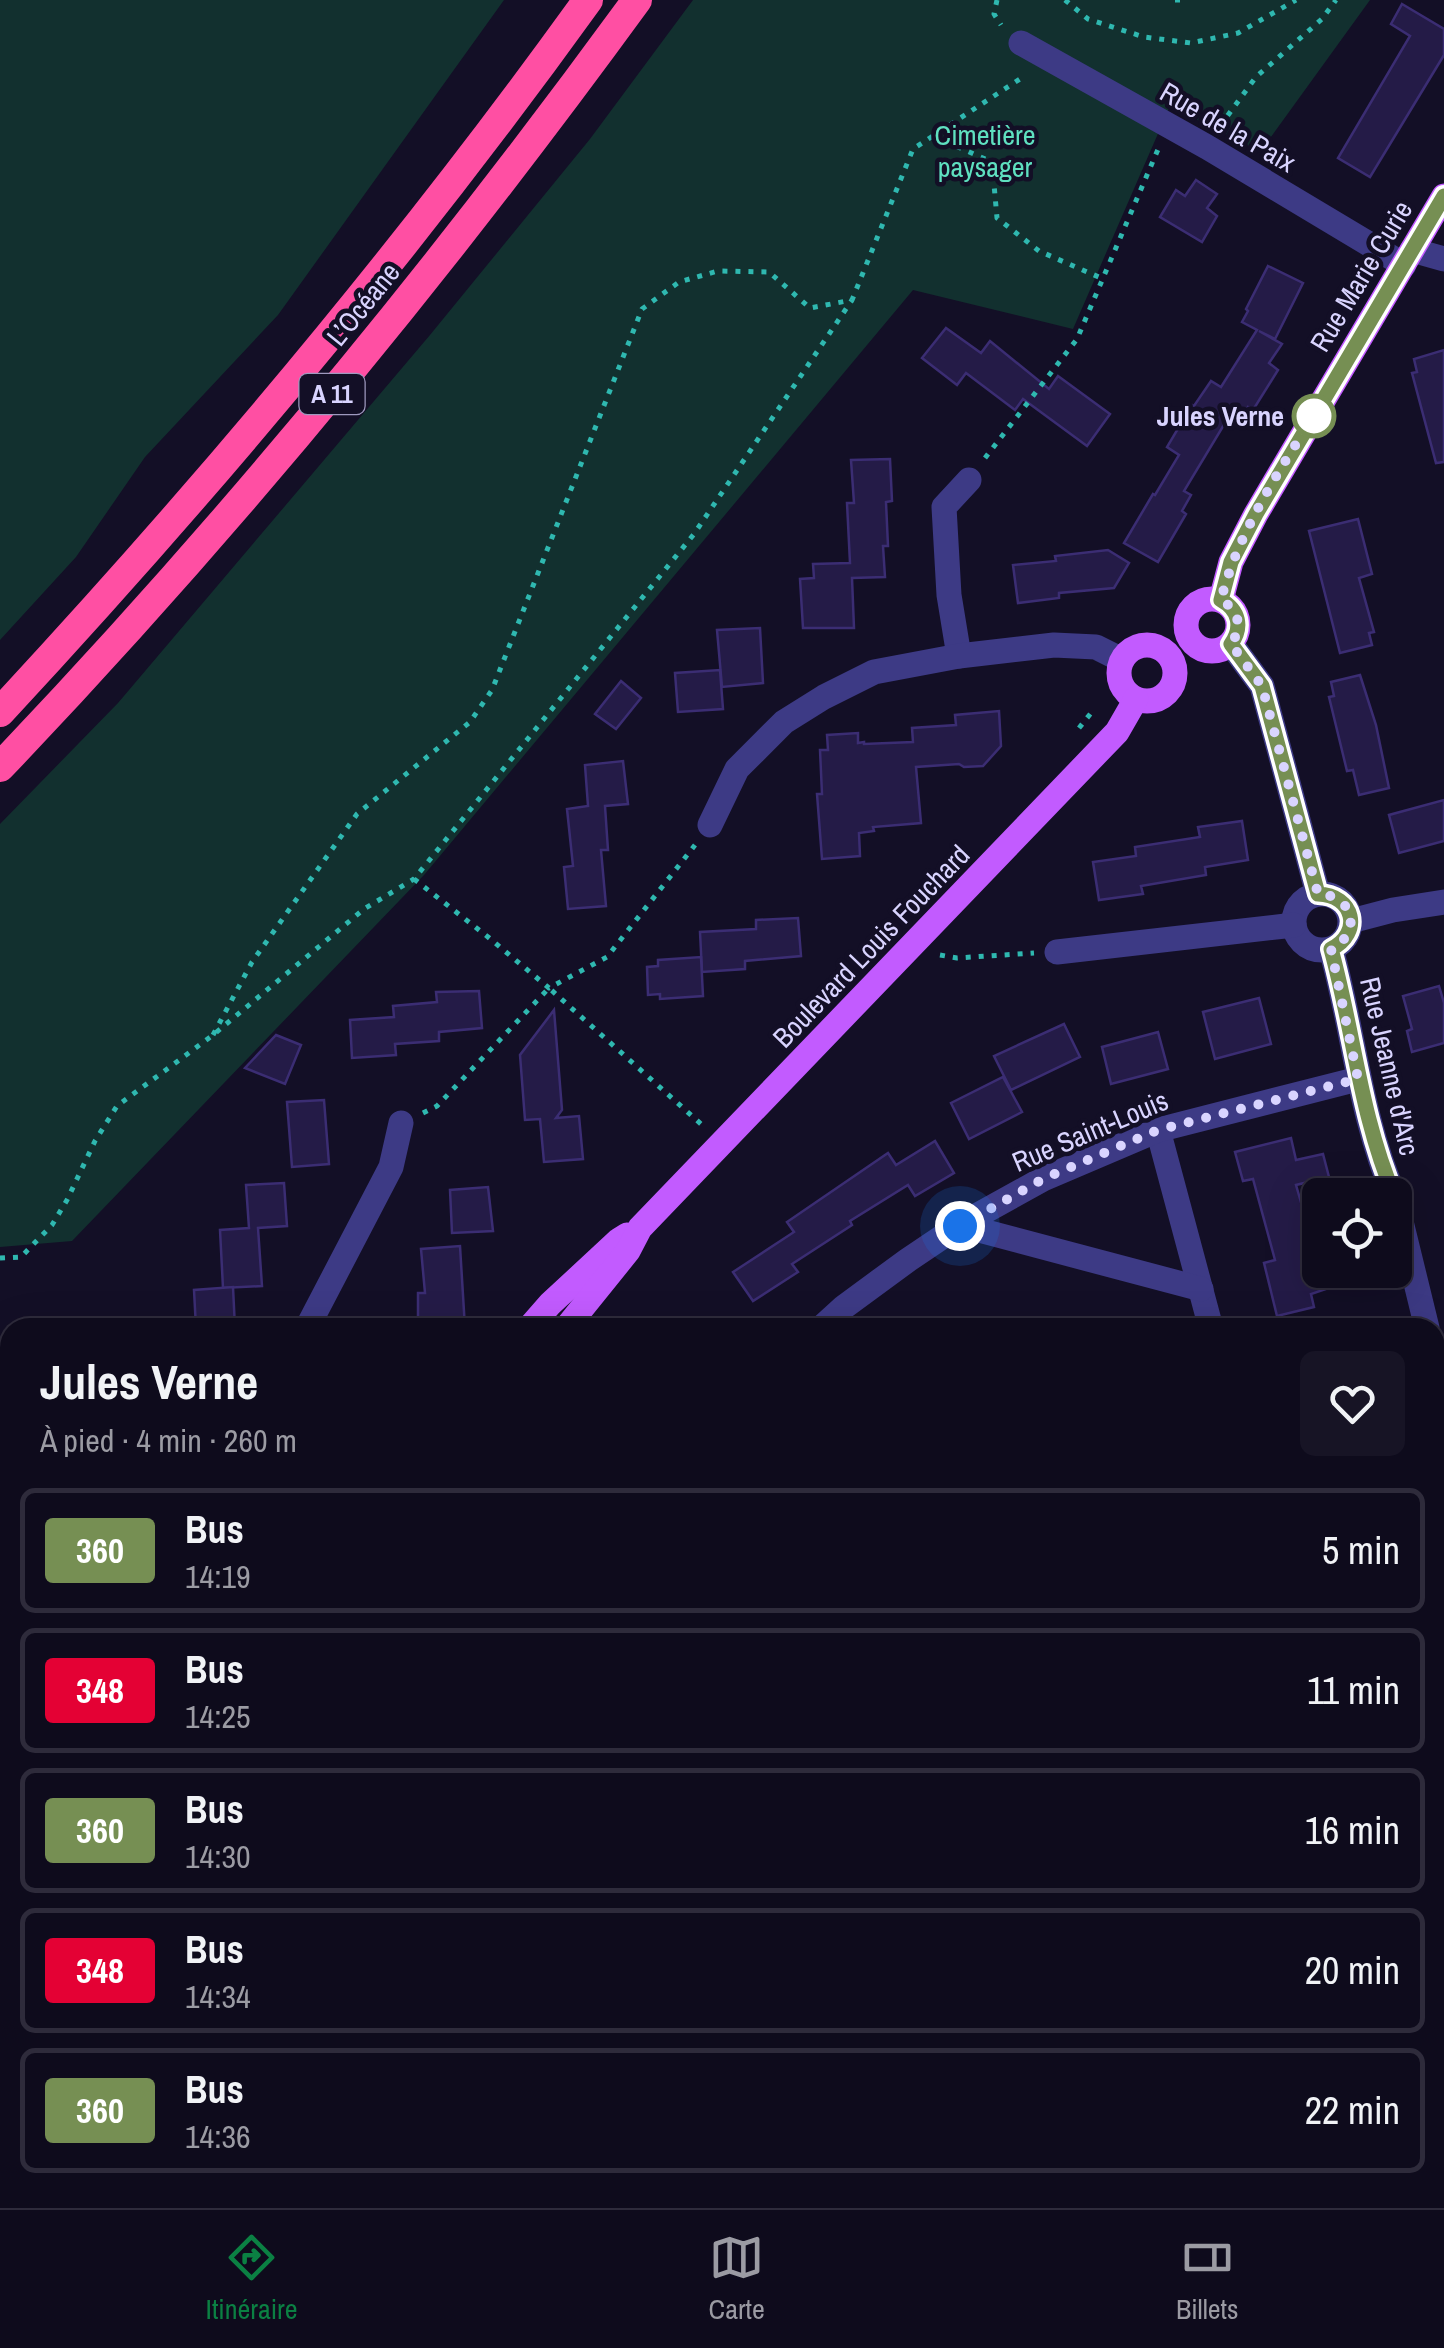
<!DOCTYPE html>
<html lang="fr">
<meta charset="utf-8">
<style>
body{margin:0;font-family:"Archivo Narrow",sans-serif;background:#171425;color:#f1f3f6;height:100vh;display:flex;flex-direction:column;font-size:38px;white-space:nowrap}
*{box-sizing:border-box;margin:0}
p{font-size:32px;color:#9b9ba3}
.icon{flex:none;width:55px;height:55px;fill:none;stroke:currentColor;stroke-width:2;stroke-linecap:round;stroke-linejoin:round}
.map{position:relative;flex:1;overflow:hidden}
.sheet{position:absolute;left:0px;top:1318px;width:1445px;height:892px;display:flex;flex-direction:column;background:#0e0b1c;border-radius:30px 30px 0 0;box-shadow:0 10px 40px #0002,0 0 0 2px #2e2b3b}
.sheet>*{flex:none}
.badge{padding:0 20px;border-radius:8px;font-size:35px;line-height:65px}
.tools{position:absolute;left:1302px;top:1178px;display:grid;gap:20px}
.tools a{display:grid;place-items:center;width:110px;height:110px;border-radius:15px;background:#0e0b1c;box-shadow:0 10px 40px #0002,0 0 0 2px #2e2b3b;font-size:50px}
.you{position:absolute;width:50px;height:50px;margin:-25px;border:8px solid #fff;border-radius:50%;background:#1a73e8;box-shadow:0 0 0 15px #1a73e833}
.map>.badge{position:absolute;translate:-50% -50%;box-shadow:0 0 0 5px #fff}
.round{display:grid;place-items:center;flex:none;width:105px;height:105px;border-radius:15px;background:#171425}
.summary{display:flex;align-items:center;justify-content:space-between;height:170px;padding:0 40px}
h1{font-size:48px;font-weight:700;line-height:75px}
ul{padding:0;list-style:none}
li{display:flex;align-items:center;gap:30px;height:125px;margin:0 20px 15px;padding:0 20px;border:5px solid #2e2b3b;border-radius:15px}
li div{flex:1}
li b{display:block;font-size:38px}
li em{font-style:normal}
li .badge{min-width:110px;font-weight:700;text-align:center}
.dock{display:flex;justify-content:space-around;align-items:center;height:140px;border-top:2px solid #2e2b3b;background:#0e0b1c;font-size:28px;color:#9b9ba3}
.dock a{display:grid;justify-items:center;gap:5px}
.dock .current{color:#0b8043}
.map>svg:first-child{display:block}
.green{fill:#12302f}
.building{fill:#241b47;stroke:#3b2d73;stroke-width:2.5}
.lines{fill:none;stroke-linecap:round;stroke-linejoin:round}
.path{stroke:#2fb8b0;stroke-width:5;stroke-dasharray:5 8;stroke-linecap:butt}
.minor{stroke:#3d3a85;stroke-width:25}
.major{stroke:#c25bff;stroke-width:25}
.highway{stroke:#ff4fa3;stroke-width:30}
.line-casing{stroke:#fff;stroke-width:22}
.line{stroke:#768f53;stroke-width:15}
.walk{stroke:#d9d4ff;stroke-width:10;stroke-dasharray:0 18}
.stop-dot{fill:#fff;stroke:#768f53;stroke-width:5}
.labels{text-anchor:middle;stroke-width:9;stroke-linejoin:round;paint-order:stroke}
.shield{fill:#130f26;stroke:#9e99be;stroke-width:2.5}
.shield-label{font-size:25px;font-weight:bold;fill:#d9d4ff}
.street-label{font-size:28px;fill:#d9d4ff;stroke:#130f26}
.park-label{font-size:28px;fill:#5fe0c0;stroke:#130f26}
.stop-label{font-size:28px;font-weight:bold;fill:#d9d4ff;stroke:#130f26;text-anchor:end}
</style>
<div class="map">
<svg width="1444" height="2208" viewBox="0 0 1444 2208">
<rect width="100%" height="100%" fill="#130f26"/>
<g class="green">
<path d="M 0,0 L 504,0 L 278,315 L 145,457 L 76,557 L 0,640 Z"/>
<path d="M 693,0 L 1370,0 L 1260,152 L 1170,106 L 1073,329 L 913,290 L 424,875 L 72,1241 L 0,1247 L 0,824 L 118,703 L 430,335 L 590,139 Z"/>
</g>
<g class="building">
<path d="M 1402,4 L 1444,29 L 1444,55 L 1370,177 L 1338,158 L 1410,36 L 1391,24 Z"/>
<path d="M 1196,180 L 1217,194 L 1207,208 L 1217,216 L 1202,242 L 1160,217 L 1176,190 L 1185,196 Z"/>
<path d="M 1268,266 L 1303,283 L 1275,339 L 1259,331 L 1282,344 L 1269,363 L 1278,370 L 1253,410 L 1248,407 L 1241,419 L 1231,413 L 1184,491 L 1191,495 L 1182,511 L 1186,514 L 1158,562 L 1124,543 L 1153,494 L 1155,495 L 1179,455 L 1167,447 L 1192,405 L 1194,406 L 1211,381 L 1221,387 L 1257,330 L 1242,322 L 1248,311 L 1246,309 Z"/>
<path d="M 946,328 L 981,353 L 990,341 L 1049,389 L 1058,376 L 1110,414 L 1087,446 L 1023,399 L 1015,410 L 966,373 L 957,385 L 922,358 Z"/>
<path d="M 1444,350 L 1444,462 L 1436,463 L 1412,373 L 1417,372 L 1414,359 Z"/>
<path d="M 890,459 L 892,501 L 886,502 L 888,546 L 883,546 L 885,577 L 852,578 L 854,628 L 803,628 L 800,579 L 814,578 L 813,564 L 850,563 L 847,503 L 854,503 L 851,460 Z"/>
<path d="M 1358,519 L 1372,574 L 1359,578 L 1374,632 L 1369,633 L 1372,645 L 1340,653 L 1309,531 Z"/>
<path d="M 1108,550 L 1129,563 L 1114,588 L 1059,593 L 1059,598 L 1018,603 L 1013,565 L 1056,561 L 1055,556 Z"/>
<path d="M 760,628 L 763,683 L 722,687 L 717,630 Z"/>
<path d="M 720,670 L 723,709 L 678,712 L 675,673 Z"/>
<path d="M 1360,675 L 1376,725 L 1389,788 L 1359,795 L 1353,770 L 1347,771 L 1329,697 L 1334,696 L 1331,682 Z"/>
<path d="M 621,681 L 641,698 L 616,729 L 595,714 Z"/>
<path d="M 999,711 L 1001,746 L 983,766 L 964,767 L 959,764 L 916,767 L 921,823 L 873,827 L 874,831 L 859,833 L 860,856 L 822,859 L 817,794 L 822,794 L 820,750 L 828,750 L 827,735 L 858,733 L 858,743 L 864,742 L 864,744 L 913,742 L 912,728 L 956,725 L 955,715 Z"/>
<path d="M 623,761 L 628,804 L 605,806 L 608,850 L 601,850 L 606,906 L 568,909 L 564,867 L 573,866 L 567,809 L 588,806 L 585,765 Z"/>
<path d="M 1444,800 L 1444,841 L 1399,853 L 1389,815 Z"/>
<path d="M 1242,821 L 1248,860 L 1205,867 L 1206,875 L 1141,886 L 1143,894 L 1099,900 L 1093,862 L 1136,856 L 1135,847 L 1200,837 L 1198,827 Z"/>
<path d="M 798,918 L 801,956 L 745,961 L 745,969 L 702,972 L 700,932 L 756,929 L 756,920 Z"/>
<path d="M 701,957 L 703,996 L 660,999 L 660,994 L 648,995 L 647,967 L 658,966 L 658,960 Z"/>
<path d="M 1439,986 L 1444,1003 L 1444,1043 L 1412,1052 L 1407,1031 L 1412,1029 L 1403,996 Z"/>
<path d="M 479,991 L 482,1028 L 439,1032 L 439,1041 L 395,1044 L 396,1055 L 352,1058 L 350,1020 L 394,1017 L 393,1006 L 437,1002 L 436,992 Z"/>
<path d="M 1259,998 L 1271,1044 L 1215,1059 L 1203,1012 Z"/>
<path d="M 554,1010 L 562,1110 L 556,1118 L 579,1116 L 583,1159 L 544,1162 L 540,1119 L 525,1120 L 520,1055 Z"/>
<path d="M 1064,1024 L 1080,1057 L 1011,1090 L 994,1056 Z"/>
<path d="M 1158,1032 L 1168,1069 L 1111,1084 L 1102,1047 Z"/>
<path d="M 276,1035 L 301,1045 L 285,1084 L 245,1068 Z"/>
<path d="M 1003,1077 L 1022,1112 L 969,1139 L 951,1103 Z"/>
<path d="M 324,1100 L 329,1164 L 292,1167 L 287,1102 Z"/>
<path d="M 1291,1138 L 1296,1160 L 1323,1154 L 1329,1177 L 1296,1185 L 1326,1289 L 1311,1294 L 1314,1307 L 1277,1316 L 1264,1263 L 1275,1260 L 1253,1179 L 1243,1181 L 1235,1152 Z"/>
<path d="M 935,1141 L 954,1173 L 915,1196 L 908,1185 L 850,1221 L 852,1225 L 792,1264 L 798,1272 L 753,1301 L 733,1272 L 794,1232 L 787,1222 L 888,1153 L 896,1165 Z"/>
<path d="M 284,1183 L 287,1226 L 258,1228 L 262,1286 L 223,1288 L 220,1230 L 249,1228 L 246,1185 Z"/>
<path d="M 488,1187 L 493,1231 L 452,1233 L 450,1190 Z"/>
<path d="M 460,1246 L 465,1328 L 418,1328 L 418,1293 L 425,1293 L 421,1249 Z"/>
<path d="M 233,1287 L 235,1328 L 196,1328 L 194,1290 Z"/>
</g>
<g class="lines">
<g class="path">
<path d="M 997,0 L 994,14 L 1001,25"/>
<path d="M 1065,0 L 1088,19 L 1144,37 L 1191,43 L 1238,33 L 1296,0"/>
<path d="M 1175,0 L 1183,0"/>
<path d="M 1220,126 L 1256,77 L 1322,19 L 1336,0"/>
<path d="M 933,136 L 992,162 L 997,218 L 1039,251 L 1101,278"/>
<path d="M 985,458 L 1077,339 L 1159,147"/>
<path d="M 1079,728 L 1091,713 L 1095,716"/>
<path d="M 414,879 L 488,937 L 549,988 L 607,957 L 695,845"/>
<path d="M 940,955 L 957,958 L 1034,953"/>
<path d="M 213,1035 L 252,962 L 357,814 L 470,722 L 492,690 L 642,309 L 679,282 L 718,271 L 769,272 L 810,308 L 852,300 L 913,149 L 1026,75"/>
<path d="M 423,1113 L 437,1106 L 549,988 L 701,1124"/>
<path d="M 0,1258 L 21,1257 L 52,1225 L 67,1200 L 95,1141 L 117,1106 L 213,1035 L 364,909 L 414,879 L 694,534 L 852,300"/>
<path d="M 1435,1698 L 1444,1695"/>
<path d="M 0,1902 L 10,1885"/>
<path d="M 1435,2004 L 1444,2001"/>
<path d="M 1435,2069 L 1444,2067"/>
</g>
<g class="minor">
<path d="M 1021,43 L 1207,147 L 1404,265"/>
<path d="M 1412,250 L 1444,259"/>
<path d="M 1231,644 L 1262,686 L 1318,894"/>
<path d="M 959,656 L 949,595 L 944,507 L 969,480"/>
<path d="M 710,825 L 737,769 L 784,722 L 824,697 L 874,672 L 959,656 L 1054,645 L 1096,647 L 1122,660"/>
<circle cx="1322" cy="922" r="28"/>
<path d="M 1351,921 L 1393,910 L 1444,902"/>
<path d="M 1331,949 C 1354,1031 1360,1117 1394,1195"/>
<path d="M 1057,952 L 1294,925"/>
<path d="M 1158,1130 L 1211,1328"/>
<path d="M 1395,1197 L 1427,1328"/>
<path d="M 960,1225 L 1201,1289"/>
<path d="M 307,1328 L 391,1167 L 401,1123"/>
<path d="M 821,1328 L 844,1307 L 908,1260 L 960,1225 L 1043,1179 L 1158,1130 L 1358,1079"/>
<path d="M 1435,1362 L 1444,1416"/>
<path d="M 0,1471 L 10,1466"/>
<path d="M 0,1676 L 10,1669"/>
<path d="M 14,2200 L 30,2208"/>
<path d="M 935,2200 L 936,2208"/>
</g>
<g class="major">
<circle cx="1212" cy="625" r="26"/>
<path d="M 1221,600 L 1231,562 L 1256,514 L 1444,196"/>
<circle cx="1147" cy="673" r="28"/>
<path d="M 529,1328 L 550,1304 L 619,1240 L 627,1235"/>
<path d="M 566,1328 L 628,1251 L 640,1228 L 1117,732 L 1136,699"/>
<path d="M 153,2200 L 153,2208"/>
<path d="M 85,2208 C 102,2201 117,2202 134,2208"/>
</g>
<g class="highway">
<path d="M 0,712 C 210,486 408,250 588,0"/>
<path d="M 0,767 C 230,526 441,269 637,0"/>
</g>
</g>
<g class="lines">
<defs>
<path id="line" d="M 1394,1195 C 1360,1115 1354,1032 1331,949 C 1363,933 1354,895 1318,894 L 1262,686 L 1231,644 C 1243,627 1239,610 1221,600 L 1231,562 L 1256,514 L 1444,196"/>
</defs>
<use href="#line" class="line-casing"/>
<use href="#line" class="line"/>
<path class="walk" d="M 960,1226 L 1043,1179 L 1158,1130 L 1358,1079 L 1331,949 C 1363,933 1354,895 1318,894 L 1262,686 L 1231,644 C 1243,627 1239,610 1221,600 C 1237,535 1278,472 1314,416"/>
</g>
<circle class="stop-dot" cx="1314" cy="416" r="20"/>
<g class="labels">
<rect class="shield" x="299.5" y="374" width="65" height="40" rx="8"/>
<g class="shield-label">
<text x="332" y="403">A 11</text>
</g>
<g class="street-label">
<text transform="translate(1228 127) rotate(30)" y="10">Rue de la Paix</text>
<text transform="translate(1361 276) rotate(-59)" y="10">Rue Marie Curie</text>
<text transform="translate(363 304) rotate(-51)" y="10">L’Océane</text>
<text transform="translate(871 946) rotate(-46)" y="10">Boulevard Louis Fouchard</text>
<text transform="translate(1390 1066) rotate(77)" y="10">Rue Jeanne d'Arc</text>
<text transform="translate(1090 1131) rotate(-23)" y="10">Rue Saint-Louis</text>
</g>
<g class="park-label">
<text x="985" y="145">Cimetière<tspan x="985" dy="32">paysager</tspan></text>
</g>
<g class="stop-label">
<text x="1284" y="426">Jules Verne</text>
</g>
</g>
</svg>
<div class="tools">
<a><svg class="icon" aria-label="locate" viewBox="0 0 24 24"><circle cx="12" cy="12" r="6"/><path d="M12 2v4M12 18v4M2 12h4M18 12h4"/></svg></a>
</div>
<div class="you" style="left:960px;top:1226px"></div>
<section class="sheet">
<div class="summary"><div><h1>Jules Verne</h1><p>À pied · 4 min · 260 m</p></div><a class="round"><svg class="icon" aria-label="heart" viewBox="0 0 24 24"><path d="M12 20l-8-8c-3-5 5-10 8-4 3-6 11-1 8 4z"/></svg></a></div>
<ul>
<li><span class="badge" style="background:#768f53;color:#fff">360</span><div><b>Bus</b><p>14:19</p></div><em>5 min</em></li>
<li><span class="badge" style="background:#e40134;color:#fff">348</span><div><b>Bus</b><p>14:25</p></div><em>11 min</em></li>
<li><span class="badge" style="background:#768f53;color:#fff">360</span><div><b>Bus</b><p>14:30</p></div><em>16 min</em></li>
<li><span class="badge" style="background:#e40134;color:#fff">348</span><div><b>Bus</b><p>14:34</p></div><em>20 min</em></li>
<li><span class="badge" style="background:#768f53;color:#fff">360</span><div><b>Bus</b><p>14:36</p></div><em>22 min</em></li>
</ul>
</section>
</div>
<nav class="dock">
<a class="current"><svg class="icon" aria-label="directions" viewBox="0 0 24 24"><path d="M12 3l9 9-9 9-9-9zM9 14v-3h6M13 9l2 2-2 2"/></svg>Itinéraire</a>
<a><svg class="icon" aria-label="map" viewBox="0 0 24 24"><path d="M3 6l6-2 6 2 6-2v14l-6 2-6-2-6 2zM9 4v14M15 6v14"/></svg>Carte</a>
<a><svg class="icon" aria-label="tickets" viewBox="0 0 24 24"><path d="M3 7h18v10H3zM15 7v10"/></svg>Billets</a>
</nav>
